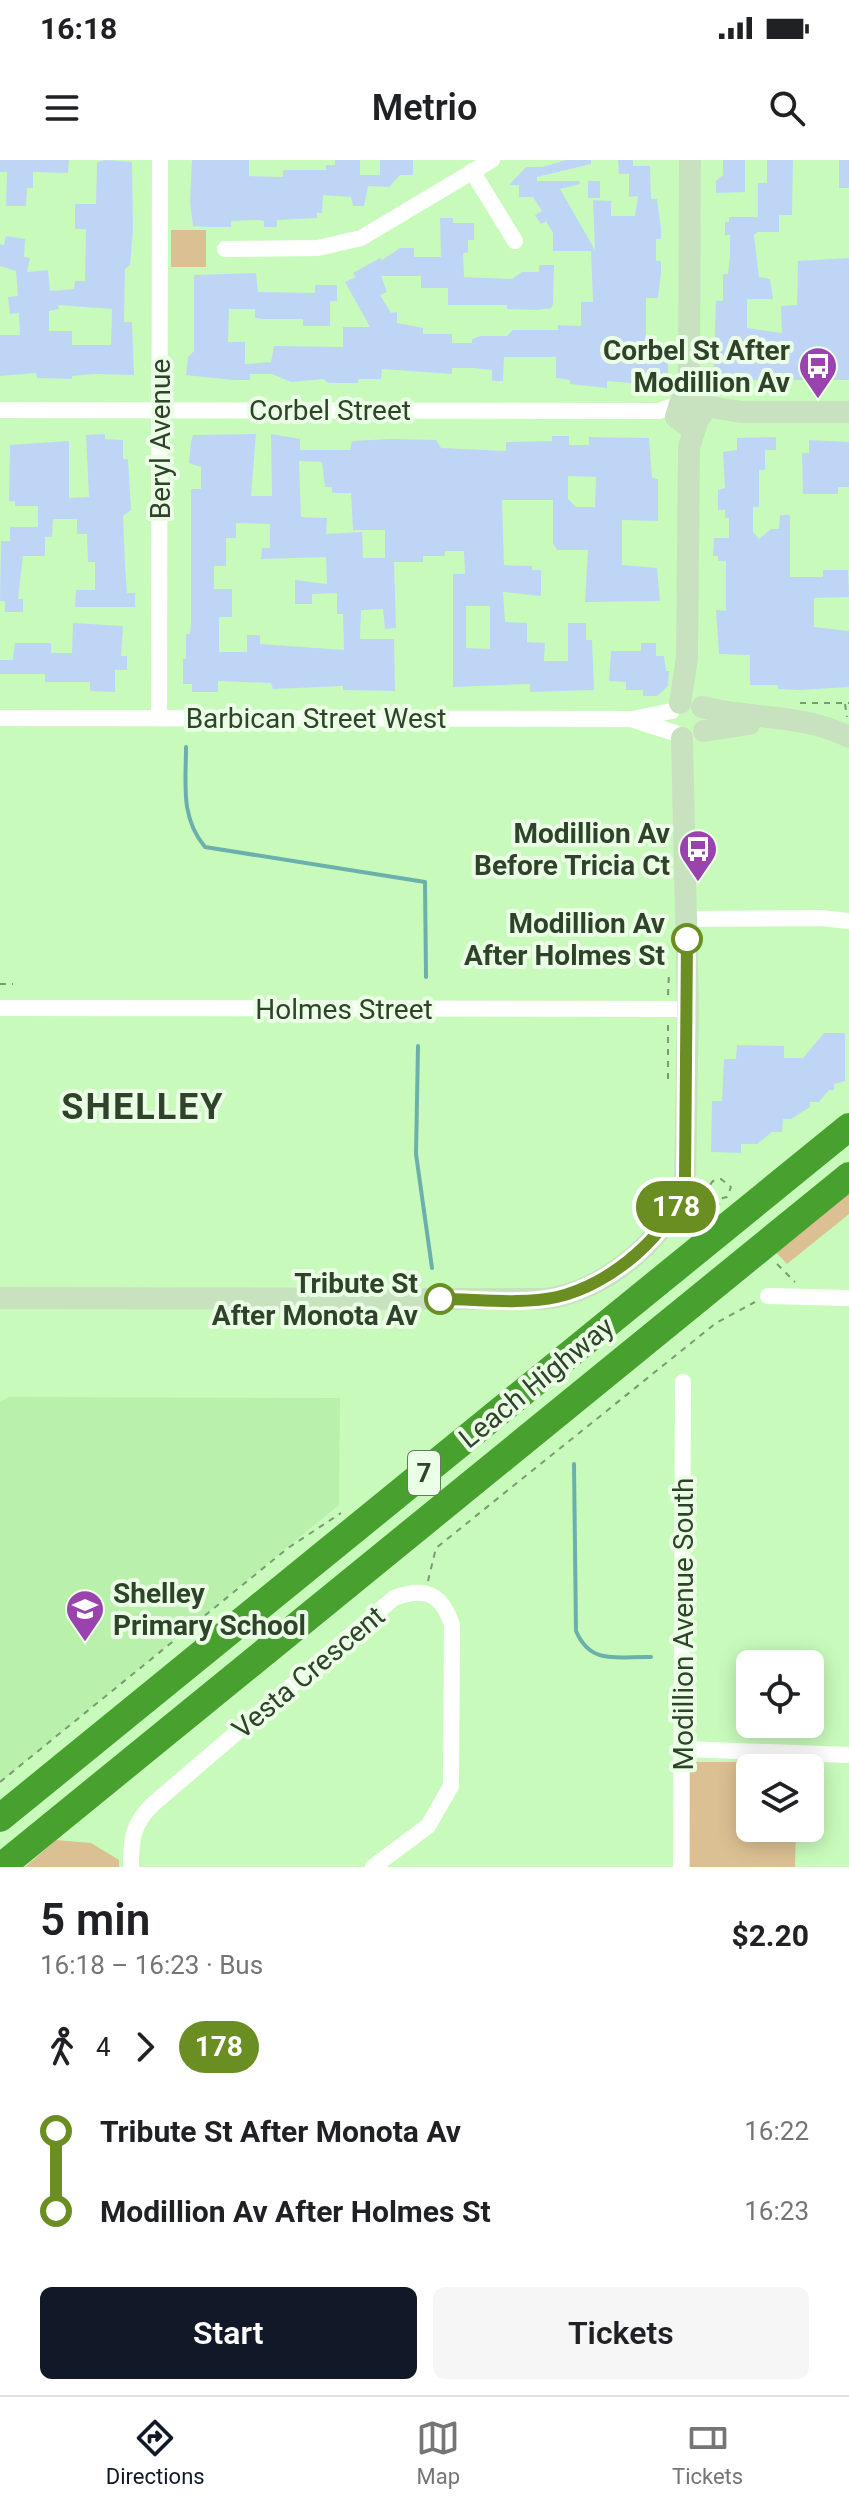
<!DOCTYPE html>
<meta charset="utf-8">
<style>
body{margin:0;font-family:Roboto,sans-serif;background:#f6f6f6;color:#202124;height:100vh;display:flex;flex-direction:column;font-size:30px;white-space:nowrap}
*{box-sizing:border-box;margin:0}
p{font-size:26px;color:#757577}
.icon{flex:none;width:44px;height:44px;fill:none;stroke:currentColor;stroke-width:2;stroke-linecap:round;stroke-linejoin:round}
.map{position:relative;height:1707px;overflow:hidden}
.panel{display:flex;flex-direction:column;background:#fff;flex:1}
.panel>*{flex:none}
.badge{padding:0 16px;border-radius:26px;font-size:28px;line-height:52px}
.tools{position:absolute;left:736px;top:1490px;display:grid;gap:16px}
.tools a{display:grid;place-items:center;width:88px;height:88px;border-radius:12px;background:#fff;box-shadow:0 4px 20px #0003;font-size:40px}
.map>.badge{position:absolute;translate:-50% -50%;box-shadow:0 0 0 4px #fff}
.legs{display:flex;align-items:center;gap:12px;height:88px;padding:0 40px;font-size:26px}
.legs p{margin-inline-start:auto}
.headline{display:flex;align-items:center;justify-content:space-between;height:136px;padding:0 40px}
h1{font-size:44px;font-weight:600;line-height:60px}
.primary-button{display:flex;gap:16px;margin-top:auto;padding:16px 40px}
.primary-button a{flex:1;height:92px;border-radius:12px;background:#111827;color:#fff;font-size:32px;font-weight:600;line-height:92px;text-align:center}
.primary-button a+a{background:#f6f6f6;color:#202124}
ul{padding:0 40px;list-style:none}
li{display:flex;align-items:center;gap:28px;height:80px;font-size:30px}
li i{display:grid;place-items:center;width:12px;height:100%;margin:0 10px;background:currentColor}
li i::after{content:'';width:20px;height:20px;margin:-10px;border:6px solid;border-radius:50%;background:#fff}
li p{margin-inline-start:auto}
li:first-child i{background:linear-gradient(#0000 50%,currentColor 0)}
li:last-child i{background:linear-gradient(currentColor 50%,#0000 0)}
.status{display:flex;justify-content:space-between;align-items:center;height:56px;padding:0 40px;background:#fff;direction:ltr}
.status svg{height:22px;fill:currentColor}
header{display:flex;justify-content:space-between;align-items:center;height:104px;padding:0 40px;background:#fff;font-size:36px;font-weight:600}
.menu{display:flex;justify-content:space-around;align-items:center;height:112px;border-top:2px solid #e0e0e0;background:#fff;font-size:22px;color:#757577}
.menu a{display:grid;justify-items:center;gap:4px}
.menu .on{color:#111827}
.map>svg:first-child{display:block}
.built{fill:#b9f0ab}
.green{fill:#dbc093}
.lines{fill:none;stroke-linecap:round;stroke-linejoin:round}
.stream{stroke:#6bb0ac;stroke-width:4}
.building{fill:#bfd5f6;fill-rule:evenodd}
.path{stroke:#789b6f;stroke-width:2;stroke-dasharray:6 6;stroke-linecap:butt}
.street{stroke:#fff;stroke-width:16}
.secondary{stroke:#c8e2c0;stroke-width:22}
.highway{stroke:#48a02e;stroke-width:28}
.line-1-casing{stroke:#fff;stroke-width:18}
.line-1{stroke:#6b8e23;stroke-width:12}
.stop-1-dot{fill:#fff;stroke:#6b8e23;stroke-width:4}
.labels{text-anchor:middle;stroke-width:8;stroke-linejoin:round;paint-order:stroke}
.shield{fill:#eaffe5;stroke:#677b62;stroke-width:2}
.shield-label{font-size:26px;font-weight:bold;fill:#2f432a}
.poi-label{font-size:28px;font-weight:bold;fill:#2f432a;stroke:#eaffe5;text-anchor:end}
.street-label{font-size:28px;fill:#2f432a;stroke:#eaffe5}
.stop-label{font-size:28px;font-weight:bold;fill:#2f432a;stroke:#eaffe5;text-anchor:end}
.district-label{font-size:36px;font-weight:bold;letter-spacing:2px;fill:#2f432a;stroke:#eaffe5}
</style>
<div class="status"><b>16:18</b><svg viewBox="0 0 49 12"><path d="M0 12V9h3v3zM5 12V6h3v6zM10 12V3h3v9zM15 12V0h3v12zM26 1h20v11H26zM47 4h2v5h-2z"/></svg></div>
<header><svg class="icon" aria-label="menu" viewBox="0 0 24 24"><path d="M4 6h16M4 12h16M4 18h16"/></svg>Metrio<svg class="icon" aria-label="search" viewBox="0 0 24 24"><circle cx="10" cy="10" r="6"/><path d="M15 15l6 6"/></svg></header>
<div class="map">
<svg width="849" height="1707" viewBox="0 0 849 1707">
<rect width="100%" height="100%" fill="#c8fbbb"/>
<path class="built" d="M 9,1237 L 340,1238 L 339,1345 L 0,1622 L 0,1242 Z"/>
<g class="green">
<rect x="171" y="70" width="35" height="37"/>
<path d="M 849,1026 L 849,1054 L 787,1104 L 772,1088 Z"/>
<path d="M 690,1602 L 797,1602 L 797,1608 L 750,1608 L 750,1668 L 796,1668 L 795,1707 L 690,1707 Z"/>
<path d="M 56,1680 L 91,1683 L 119,1700 L 119,1707 L 25,1707 Z"/>
</g>
<g class="lines">
<g class="stream">
<path d="M 186,587 C 186,624 180,657 205,687 L 425,722 L 426,817"/>
<path d="M 418,886 L 416,994 L 432,1108"/>
<path d="M 574,1304 L 576,1471 C 591,1506 618,1496 651,1497"/>
</g>
</g>
<g class="building">
<path d="M 0,0 L 69,0 L 68,13 L 33,12 L 33,28 L 27,28 L 26,46 L 6,46 L 7,12 L 0,12 Z"/>
<path d="M 106,0 L 132,2 L 133,69 L 130,105 L 125,109 L 124,162 L 132,162 L 134,215 L 95,214 L 72,216 L 72,219 L 37,218 L 36,213 L 0,216 L 0,175 L 20,175 L 19,153 L 10,154 L 8,137 L 18,136 L 16,111 L 0,106 L 0,84 L 4,85 L 6,76 L 25,79 L 24,97 L 30,98 L 27,112 L 48,110 L 50,131 L 74,129 L 75,121 L 85,121 L 86,69 L 75,69 L 75,44 L 96,44 L 97,2 ZM 58,145 L 112,149 L 111,185 L 72,185 L 72,171 L 49,171 L 49,151 L 59,149 Z"/>
<path d="M 192,0 L 249,0 L 249,16 L 283,17 L 283,10 L 326,10 L 326,5 L 335,5 L 335,0 L 360,0 L 360,15 L 380,15 L 380,0 L 413,0 L 413,15 L 400,15 L 389,27 L 368,26 L 364,46 L 353,46 L 351,37 L 323,35 L 322,53 L 317,53 L 317,58 L 277,60 L 277,67 L 264,67 L 264,61 L 259,60 L 231,61 L 231,67 L 206,67 L 193,66 L 190,42 Z"/>
<path d="M 566,0 L 591,0 L 591,4 L 537,17 L 537,21 L 579,21 L 580,24 L 560,29 L 595,90 L 593,40 L 611,41 L 611,56 L 635,56 L 638,36 L 629,37 L 629,14 L 619,14 L 618,0 L 633,0 L 633,6 L 650,6 L 651,39 L 657,39 L 661,68 L 661,79 L 656,79 L 656,101 L 661,101 L 661,113 L 658,138 L 646,138 L 646,189 L 668,189 L 668,220 L 654,220 L 654,225 L 607,221 L 607,228 L 570,224 L 570,220 L 556,218 L 556,197 L 504,197 L 503,221 L 492,221 L 492,210 L 473,208 L 452,208 L 452,214 L 382,209 L 381,219 L 358,219 L 358,223 L 329,223 L 323,219 L 291,222 L 272,214 L 250,214 L 250,220 L 233,220 L 186,215 L 188,197 L 194,191 L 194,115 L 256,113 L 258,132 L 315,133 L 315,125 L 337,125 L 337,141 L 330,141 L 330,166 L 303,166 L 303,159 L 263,159 L 255,158 L 255,149 L 229,149 L 228,182 L 245,182 L 245,204 L 271,202 L 274,186 L 343,187 L 343,167 L 370,167 L 345,122 L 356,117 L 353,113 L 380,98 L 382,100 L 400,88 L 414,88 L 414,97 L 441,97 L 440,58 L 453,58 L 453,63 L 474,63 L 474,80 L 468,80 L 468,93 L 463,93 L 464,117 L 512,119 L 522,112 L 539,112 L 539,105 L 554,105 L 553,144 L 551,148 L 537,150 L 507,149 L 507,145 L 448,145 L 448,128 L 421,128 L 421,116 L 381,116 L 387,132 L 380,135 L 391,153 L 397,152 L 397,163 L 423,168 L 423,174 L 452,174 L 452,183 L 472,183 L 472,179 L 480,176 L 507,176 L 513,170 L 558,170 L 558,165 L 581,166 L 581,142 L 593,142 L 591,91 L 553,91 L 553,73 L 546,61 L 541,64 L 535,55 L 542,51 L 533,37 L 519,37 L 519,25 L 509,25 L 526,7 L 542,7 Z"/>
<path d="M 723,0 L 745,0 L 745,32 L 716,33 L 716,21 L 723,15 Z"/>
<path d="M 767,0 L 793,0 L 792,55 L 779,55 L 779,72 L 758,72 L 754,75 L 759,117 L 770,119 L 773,139 L 747,139 L 747,168 L 782,173 L 781,146 L 797,145 L 798,101 L 849,98 L 849,220 L 713,220 L 716,141 L 723,141 L 723,114 L 728,114 L 730,96 L 730,75 L 725,75 L 725,62 L 729,62 L 729,57 L 758,57 L 758,23 L 767,23 Z"/>
<rect x="839" y="0" width="10" height="28"/>
<rect x="588" y="21" width="12" height="17"/>
<path d="M 105,274 L 105,279 L 123,280 L 123,299 L 128,299 L 131,350 L 123,356 L 125,405 L 127,433 L 135,433 L 135,447 L 75,447 L 76,430 L 95,430 L 95,402 L 88,402 L 87,374 L 77,374 L 77,359 L 53,359 L 52,377 L 45,377 L 45,396 L 23,396 L 18,439 L 23,439 L 23,452 L 5,452 L 5,441 L 0,441 L 1,381 L 10,381 L 10,367 L 38,367 L 38,346 L 15,346 L 15,341 L 9,341 L 10,285 L 69,281 L 69,338 L 89,337 L 86,275 Z"/>
<path d="M 256,274 L 251,336 L 272,336 L 271,274 L 300,279 L 300,290 L 350,290 L 352,281 L 390,279 L 436,280 L 441,288 L 506,291 L 506,282 L 552,281 L 552,276 L 569,276 L 569,285 L 589,285 L 589,277 L 649,278 L 652,318 L 658,319 L 658,361 L 622,360 L 622,405 L 657,408 L 660,441 L 585,442 L 588,390 L 557,390 L 553,383 L 553,340 L 502,340 L 504,405 L 532,406 L 532,410 L 541,410 L 541,436 L 503,432 L 505,462 L 527,463 L 527,482 L 545,483 L 544,501 L 568,501 L 568,463 L 586,463 L 586,480 L 592,480 L 594,530 L 530,532 L 530,524 L 453,527 L 453,414 L 465,414 L 464,391 L 445,391 L 445,396 L 423,396 L 423,402 L 394,402 L 396,468 L 385,469 L 383,449 L 361,450 L 360,479 L 394,479 L 395,531 L 343,530 L 343,526 L 273,529 L 271,523 L 218,521 L 218,532 L 192,532 L 192,524 L 183,524 L 183,499 L 186,499 L 186,474 L 190,474 L 191,462 L 191,329 L 201,329 L 201,307 L 189,303 L 191,282 L 193,275 ZM 299,301 L 322,302 L 325,327 L 332,327 L 332,333 L 351,333 L 353,370 L 385,370 L 385,398 L 363,398 L 362,372 L 326,374 L 327,358 L 301,357 ZM 568,316 L 596,317 L 595,347 L 576,347 L 568,339 ZM 236,363 L 270,364 L 270,388 L 262,388 L 261,399 L 326,397 L 327,424 L 295,420 L 295,444 L 312,444 L 312,434 L 337,433 L 337,454 L 343,454 L 344,490 L 260,484 L 260,475 L 247,475 L 247,492 L 219,492 L 219,457 L 232,457 L 232,429 L 214,429 L 214,406 L 226,406 L 226,378 L 236,378 ZM 466,446 L 490,446 L 490,489 L 466,488 Z"/>
<path d="M 776,277 L 776,290 L 765,290 L 765,310 L 759,310 L 759,347 L 753,347 L 753,372 L 759,379 L 771,369 L 779,369 L 780,355 L 790,355 L 790,417 L 823,417 L 823,410 L 848,410 L 849,437 L 814,438 L 814,467 L 849,471 L 849,527 L 800,530 L 778,529 L 778,525 L 750,525 L 750,495 L 719,494 L 716,450 L 726,451 L 726,401 L 718,401 L 718,396 L 713,396 L 714,378 L 729,378 L 729,358 L 725,358 L 725,350 L 718,350 L 718,330 L 725,328 L 723,292 L 737,290 L 737,278 Z"/>
<path d="M 809,280 L 849,282 L 849,327 L 838,327 L 838,334 L 803,334 L 802,293 L 809,293 Z"/>
<path d="M 73,463 L 123,466 L 121,496 L 127,496 L 127,510 L 115,510 L 115,532 L 90,531 L 90,522 L 45,522 L 45,514 L 0,514 L 0,500 L 13,500 L 15,483 L 51,483 L 51,493 L 72,493 Z"/>
<path d="M 641,483 L 656,483 L 656,496 L 664,496 L 666,511 L 669,511 L 668,526 L 657,536 L 643,536 L 643,530 L 626,530 L 626,522 L 609,521 L 611,491 L 641,491 Z"/>
<path d="M 824,873 L 845,873 L 845,921 L 834,924 L 834,930 L 829,930 L 819,942 L 810,942 L 810,947 L 791,959 L 783,959 L 782,972 L 772,972 L 757,984 L 741,984 L 741,993 L 711,992 L 712,941 L 722,941 L 724,899 L 736,899 L 737,885 L 784,886 L 784,898 L 803,898 Z"/>
</g>
<g class="lines">
<g class="path">
<path d="M 800,543 L 849,543"/>
<path d="M 845,544 L 847,557"/>
<path d="M 0,824 L 13,824"/>
<path d="M 668,835 L 669,813"/>
<path d="M 668,865 L 668,923"/>
<path d="M 698,1041 C 707,1043 718,1039 727,1037 L 731,1027 L 721,1019 L 713,1021 C 704,1031 712,1037 720,1045"/>
<path d="M 700,1043 L 706,1055"/>
<path d="M 777,1104 L 795,1122"/>
<path d="M 428,1421 L 436,1388 L 716,1163 L 755,1142"/>
<path d="M 0,1622 L 288,1388 L 341,1353"/>
</g>
<g class="street">
<path d="M 472,11 L 515,81"/>
<path d="M 225,89 L 318,88 L 361,78 L 492,0"/>
<path d="M 0,250 L 659,251 L 678,244"/>
<path d="M 0,558 L 632,559 L 672,551"/>
<path d="M 159,558 L 160,0"/>
<path d="M 634,560 L 675,573"/>
<path d="M 686,759 L 821,758 L 849,761"/>
<path d="M 0,848 L 688,849"/>
<path d="M 768,1136 L 849,1138"/>
<path d="M 683,1589 L 849,1595"/>
<path d="M 131,1707 C 131,1680 132,1665 152,1645 L 394,1438 C 425,1426 442,1434 452,1465 L 451,1626 L 428,1666 L 373,1707"/>
<path d="M 681,1707 L 683,1222"/>
</g>
<g class="secondary">
<path d="M 690,0 L 689,212 L 693,240"/>
<path d="M 688,217 L 676,257 L 689,267 L 701,256"/>
<path d="M 699,245 L 741,252 L 849,252"/>
<path d="M 680,543 L 687,498 L 689,287 L 697,263"/>
<path d="M 702,547 C 752,560 801,553 849,577"/>
<path d="M 704,571 L 749,564"/>
<path d="M 0,1138 L 543,1139 C 601,1134 671,1078 685,1021 L 688,849 L 682,578"/>
</g>
<g class="highway">
<path d="M 0,1658 L 849,967"/>
<path d="M 1,1707 L 849,1016"/>
</g>
</g>
<g class="lines">
<defs>
<path id="line-1" d="M 440,1139 C 477,1139 521,1145 557,1137 C 610,1125 672,1074 685,1021 L 687,779"/>
</defs>
<use href="#line-1" class="line-1-casing"/>
<use href="#line-1" class="line-1"/>
</g>
<defs>
<symbol id="bus-pin" viewBox="-11 -11 22 30"><path d="M0 17L-7.5 6A9.5 9.5 0 1 1 7.5 6Z" fill="#9a43af" stroke="#eaffe5"/><path d="M-5-6H5V4H4V6H2V4H-2V6H-4V4H-5ZM-3.5-4V0h7V-4ZM-3.5 1.2v1.5H-2V1.2ZM2 1.2v1.5H3.5V1.2Z" fill="#fff"/></symbol>
<symbol id="school-pin" viewBox="-11 -11 22 30"><path d="M0 17L-7.5 6A9.5 9.5 0 1 1 7.5 6Z" fill="#9a43af" stroke="#eaffe5"/><path d="M0-5L7-2L0 1L-7-2ZM-4 1L0 2.5L4 1V4Q0 6-4 4Z" fill="#fff"/></symbol>
</defs>
<g fill-rule="evenodd">
<use href="#bus-pin" x="796" y="184" width="44" height="60"/>
<use href="#bus-pin" x="676" y="667" width="44" height="60"/>
<use href="#school-pin" x="63" y="1427" width="44" height="60"/>
</g>
<g class="stop-1-dot">
<circle cx="687" cy="779" r="14"/>
<circle cx="440" cy="1139" r="14"/>
</g>
<g class="labels">
<rect class="shield" x="408" y="1291" width="32" height="44" rx="6"/>
<g class="shield-label">
<text x="424" y="1322">7</text>
</g>
<g class="poi-label">
<text x="790" y="200">Corbel St After<tspan x="790" dy="32">Modillion Av</tspan></text>
<text x="670" y="683">Modillion Av<tspan x="670" dy="32">Before Tricia Ct</tspan></text>
<text x="113" y="1443" text-anchor="start">Shelley<tspan x="113" dy="32">Primary School</tspan></text>
</g>
<g class="street-label">
<text x="330" y="260">Corbel Street</text>
<text transform="translate(160 279) rotate(-90)" y="10">Beryl Avenue</text>
<text x="316" y="568">Barbican Street West</text>
<text x="344" y="859">Holmes Street</text>
<text transform="translate(536 1222) rotate(-39)" y="10">Leach Highway</text>
<text transform="translate(683 1464) rotate(-90)" y="10">Modillion Avenue South</text>
<text transform="translate(308 1512) rotate(-40)" y="10">Vesta Crescent</text>
</g>
<g class="stop-label">
<text x="665" y="773">Modillion Av<tspan x="665" dy="32">After Holmes St</tspan></text>
<text x="418" y="1133">Tribute St<tspan x="418" dy="32">After Monota Av</tspan></text>
</g>
<g class="district-label">
<text x="143" y="959">SHELLEY</text>
</g>
</g>
</svg>
<div class="tools">
<a><svg class="icon" aria-label="locate" viewBox="0 0 24 24"><circle cx="12" cy="12" r="6"/><path d="M12 2v4M12 18v4M2 12h4M18 12h4"/></svg></a>
<a><svg class="icon" aria-label="layers" viewBox="0 0 24 24"><path d="M12 4l9 5-9 5-9-5zM3 14l9 5 9-5"/></svg></a>
</div>
<b class="badge" style="left:676px;top:1047px;background:#6b8e23;color:#fff">178</b>
</div>
<section class="panel">
<div class="headline"><div><h1>5 min</h1><p>16:18 – 16:23 · Bus</p></div><b>$2.20</b></div>
<div class="legs"><svg class="icon" aria-label="walk" viewBox="0 0 24 24"><circle cx="13" cy="4" r="2"/><path d="M13 8l-2 6 4 7M11 14l-3 7M7 12l3-4h3l4 4"/></svg>4<svg class="icon" aria-label="forward" viewBox="0 0 24 24"><path d="M9 5l7 7-7 7"/></svg><b class="badge" style="background:#6b8e23;color:#fff">178</b></div>
<ul>
<li><i style="color:#6b8e23"></i><b>Tribute St After Monota Av</b><p>16:22</p></li>
<li><i style="color:#6b8e23"></i><b>Modillion Av After Holmes St</b><p>16:23</p></li>
</ul>
<div class="primary-button"><a>Start</a><a>Tickets</a></div>
</section>
<nav class="menu">
<a class="on"><svg class="icon" aria-label="directions" viewBox="0 0 24 24"><path d="M12 3l9 9-9 9-9-9zM9 14v-3h6M13 9l2 2-2 2"/></svg>Directions</a>
<a><svg class="icon" aria-label="map" viewBox="0 0 24 24"><path d="M3 6l6-2 6 2 6-2v14l-6 2-6-2-6 2zM9 4v14M15 6v14"/></svg>Map</a>
<a><svg class="icon" aria-label="tickets" viewBox="0 0 24 24"><path d="M3 7h18v10H3zM15 7v10"/></svg>Tickets</a>
</nav>
